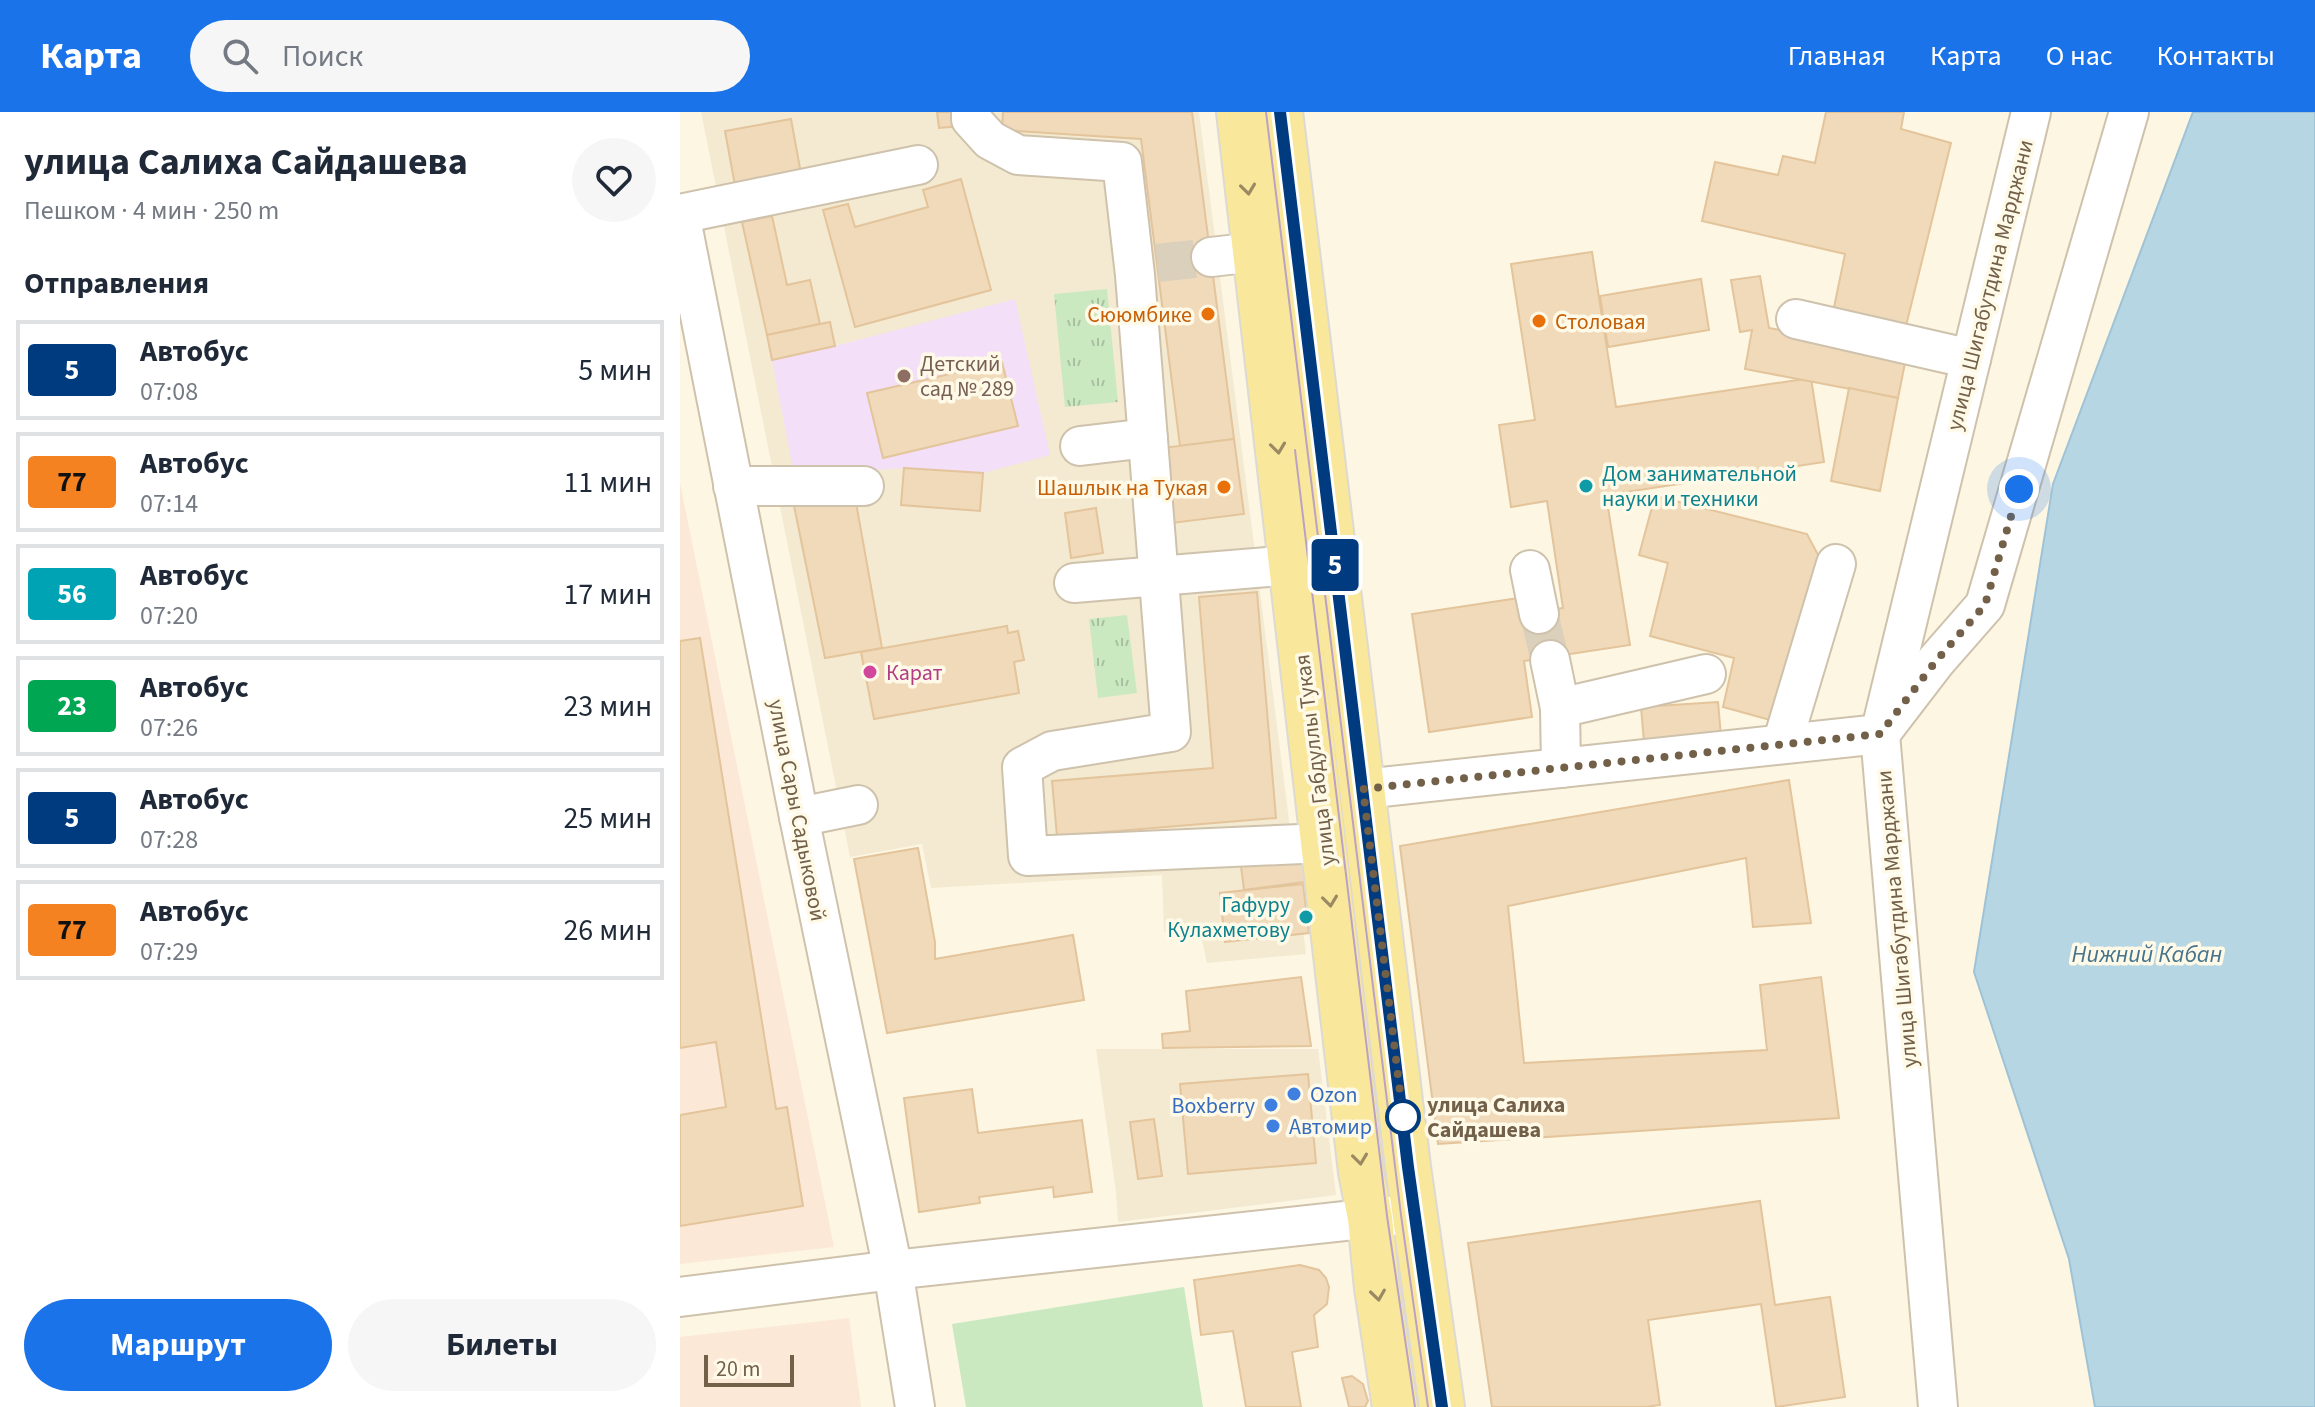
<!DOCTYPE html>
<html lang="ru">
<meta charset="utf-8">
<style>
body{margin:0;font-family:"Source Sans 3",sans-serif;background:#f6f6f7;color:#1f2937;height:100vh;display:flex;flex-direction:column;font-size:30px;white-space:nowrap}
*{box-sizing:border-box;margin:0}
p{font-size:26px;color:#747a83}
.icon{flex:none;width:44px;height:44px;fill:none;stroke:currentColor;stroke-width:2;stroke-linecap:round;stroke-linejoin:round}
.map{position:relative;flex:1;overflow:hidden}
.drawer{display:flex;flex-direction:column;background:#fff;width:680px}
.drawer>*{flex:none}
.badge{padding:0 16px;border-radius:6px;font-size:28px;line-height:52px}
.scale{position:absolute;left:24px;bottom:20px;width:90px;box-sizing:border-box;padding-left:8px;border:4px solid #726049;border-top:0;font-size:22px;line-height:28px;white-space:nowrap;color:#726049;-webkit-text-stroke:6px #fffae8;paint-order:stroke}
.you{position:absolute;width:40px;height:40px;margin:-20px;border:6px solid #fff;border-radius:50%;background:#1a73e8;box-shadow:0 0 0 12px #1a73e833}
.map>.badge{position:absolute;translate:-50% -50%;box-shadow:0 0 0 4px #fff}
h2{padding:0 24px;font-size:30px;line-height:72px}
.round{display:grid;place-items:center;flex:none;width:84px;height:84px;border-radius:42px;background:#f6f6f7}
.headline{display:flex;align-items:center;justify-content:space-between;height:136px;padding:0 24px}
h1{font-size:38px;font-weight:700;line-height:60px}
.button{display:flex;gap:16px;margin-top:auto;padding:16px 24px}
.button a{flex:1;height:92px;border-radius:48px;background:#1a73e8;color:#fff;font-size:32px;font-weight:700;line-height:92px;text-align:center}
.button a+a{background:#f6f6f7;color:#1f2937}
ul{padding:0;list-style:none}
li{display:flex;align-items:center;gap:24px;height:100px;margin:0 16px 12px;padding:0 8px;border:4px solid #e0e1e3;border-radius:0px}
li div{flex:1}
li b{display:block;font-size:30px}
li em{font-style:normal}
li .badge{min-width:88px;font-weight:700;text-align:center}
header{display:flex;align-items:center;gap:48px;box-sizing:border-box;height:112px;padding:0 40px;background:#1a73e8;color:#fff}
header strong{font-size:38px}
nav{display:flex;gap:44px;margin-inline-start:auto;font-size:28px}
.search{width:560px;height:72px;background:#f6f6f7;display:flex;align-items:center;gap:20px;box-sizing:border-box;padding:0 28px;border-radius:44px;color:#747a83;font-size:30px}
main{display:flex;flex:1;min-height:0}
.map>svg:first-child{display:block}
.residential{fill:#f3ead1}
.commercial{fill:#fce8d6}
.education{fill:#f3dff8}
.grass{fill:#cae9c1}
.park{fill:url(#park-tufts)}
.water{fill:#b7d6e4;stroke:#9ec3d6;stroke-width:2}
.building{fill:#f0daba;stroke:#e3c49b;stroke-width:2}
.lines{fill:none;stroke-linecap:round;stroke-linejoin:round}
.minor-tunnel{stroke:#dad0bc;stroke-width:38;stroke-dasharray:38 19;stroke-linecap:butt}
.minor-casing{stroke:#cfc2ac;stroke-width:42}
.major-casing{stroke:#ddd9d3;stroke-width:48}
.minor{stroke:#fff;stroke-width:38}
.major{stroke:#f9e89b;stroke-width:44}
.tram{stroke:#bba1c4;stroke-width:2}
.oneway{stroke:#9a8962}
.line-casing{stroke:#fff;stroke-width:18}
.line{stroke:#003b80;stroke-width:12}
.walk{stroke:#726049;stroke-width:8;stroke-dasharray:0 14.4}
.food-dot{fill:#e8710a;stroke:#fffae8;stroke-width:3}
.education-dot{fill:#8d6e63;stroke:#fffae8;stroke-width:3}
.culture-dot{fill:#0f9aa8;stroke:#fffae8;stroke-width:3}
.hotel-dot{fill:#d1479c;stroke:#fffae8;stroke-width:3}
.shop-dot{fill:#3f7fe0;stroke:#fffae8;stroke-width:3}
.stop-dot{fill:#fff;stroke:#003b80;stroke-width:4}
.labels{text-anchor:middle;stroke-width:7;stroke-linejoin:round;paint-order:stroke}
.street-label{font-size:22px;fill:#726049;stroke:#fffae8}
.food-label{font-size:22px;fill:#c56008;stroke:#fffae8;text-anchor:end}
.education-label{font-size:22px;fill:#785e54;stroke:#fffae8;text-anchor:start}
.culture-label{font-size:22px;fill:#0d838f;stroke:#fffae8;text-anchor:start}
.hotel-label{font-size:22px;fill:#b23c85;stroke:#fffae8;text-anchor:start}
.shop-label{font-size:22px;fill:#366cbe;stroke:#fffae8;text-anchor:start}
.stop-label{font-size:22px;font-weight:bold;fill:#726049;stroke:#fffae8;text-anchor:start}
.water-label{font-size:24px;font-style:italic;fill:#46748c;stroke:#fffae8}
</style>
<header>
<strong>Карта</strong>
<div class="search"><svg class="icon" aria-label="search" viewBox="0 0 24 24"><circle cx="10" cy="10" r="6"/><path d="M15 15l6 6"/></svg>Поиск</div>
<nav><a>Главная</a><a>Карта</a><a>О нас</a><a>Контакты</a></nav>
</header>
<main>
<section class="drawer">
<div class="headline"><div><h1>улица Салиха Сайдашева</h1><p>Пешком · 4 мин · 250 m</p></div><a class="round"><svg class="icon" aria-label="heart" viewBox="0 0 24 24"><path d="M12 20l-8-8c-3-5 5-10 8-4 3-6 11-1 8 4z"/></svg></a></div>
<h2>Отправления</h2>
<ul>
<li><span class="badge" style="background:#003b80;color:#fff">5</span><div><b>Автобус</b><p>07:08</p></div><em>5 мин</em></li>
<li><span class="badge" style="background:#f58220;color:#111">77</span><div><b>Автобус</b><p>07:14</p></div><em>11 мин</em></li>
<li><span class="badge" style="background:#00a3b4;color:#fff">56</span><div><b>Автобус</b><p>07:20</p></div><em>17 мин</em></li>
<li><span class="badge" style="background:#00a651;color:#fff">23</span><div><b>Автобус</b><p>07:26</p></div><em>23 мин</em></li>
<li><span class="badge" style="background:#003b80;color:#fff">5</span><div><b>Автобус</b><p>07:28</p></div><em>25 мин</em></li>
<li><span class="badge" style="background:#f58220;color:#111">77</span><div><b>Автобус</b><p>07:29</p></div><em>26 мин</em></li>
</ul>
<div class="button"><a>Маршрут</a><a>Билеты</a></div>
</section>
<div class="map">
<svg width="1635" height="1295" viewBox="0 0 1635 1295">
<defs>
<pattern id="park-tufts" width="24" height="20" patternUnits="userSpaceOnUse" patternTransform="scale(2)"><rect width="24" height="20" fill="#cae9c1"/><path d="M3 7l-1-3M5 7V3M7 7l1-3M15 17l-1-3M17 17v-4M19 17l1-3" fill="none" stroke="#a8c09f"/></pattern>
</defs>
<rect width="100%" height="100%" fill="#fcf6e2"/>
<g class="residential">
<path d="M 21,0 L 519,0 L 626,842 L 527,851 L 520,818 L 484,820 L 482,763 L 251,776 L 242,732 L 170,745 Z"/>
<path d="M 416,937 L 638,937 L 656,1083 L 438,1110 L 436,1080 Z"/>
</g>
<g class="commercial">
<path d="M 0,371 L 154,1135 L 0,1152 Z"/>
<path d="M 169,1206 L 181,1295 L 0,1295 L 0,1225 Z"/>
</g>
<path class="education" d="M 335,187 L 370,343 L 303,361 L 224,356 L 114,363 L 92,248 L 155,234 Z"/>
<path class="grass" d="M 504,1175 L 523,1295 L 286,1295 L 272,1212 Z"/>
<g class="park">
<path d="M 427,177 L 438,290 L 385,295 L 374,182 Z"/>
<path d="M 447,503 L 457,581 L 418,586 L 409,507 Z"/>
</g>
<path class="water" d="M 1513,0 L 1635,0 L 1635,1295 L 1415,1295 L 1389,1147 L 1294,860 L 1373,372 Z"/>
<g class="building">
<path d="M 257,0 L 280,0 L 281,14 L 259,16 Z"/>
<path d="M 323,0 L 512,0 L 554,327 L 500,334 L 461,27 L 322,18 Z"/>
<path d="M 1146,0 L 1224,0 L 1221,17 L 1271,31 L 1224,222 L 1152,205 L 1165,142 L 1022,109 L 1035,50 L 1098,63 L 1103,44 L 1135,51 Z"/>
<path d="M 111,7 L 122,67 L 56,79 L 45,19 Z"/>
<path d="M 281,67 L 311,178 L 175,215 L 143,98 L 168,92 L 175,115 L 248,95 L 243,78 Z"/>
<path d="M 92,104 L 107,173 L 130,168 L 140,212 L 87,223 L 62,110 Z"/>
<path d="M 912,140 L 936,295 L 1131,266 L 1144,350 L 926,383 L 950,533 L 844,549 L 852,605 L 749,620 L 732,502 L 839,486 L 841,502 L 883,496 L 867,389 L 831,395 L 819,313 L 855,308 L 831,152 Z"/>
<path d="M 1080,164 L 1089,216 L 1227,241 L 1218,286 L 1065,257 L 1072,218 L 1060,220 L 1051,168 Z"/>
<path d="M 1021,167 L 1029,218 L 928,235 L 920,184 Z"/>
<path d="M 150,210 L 155,234 L 92,248 L 87,223 Z"/>
<path d="M 322,250 L 338,314 L 203,346 L 187,281 Z"/>
<path d="M 1169,276 L 1218,286 L 1200,379 L 1151,369 Z"/>
<path d="M 554,327 L 564,402 L 492,411 L 482,336 Z"/>
<path d="M 224,356 L 303,361 L 300,399 L 221,393 Z"/>
<path d="M 111,379 L 175,385 L 202,536 L 145,546 Z"/>
<path d="M 975,384 L 1127,422 L 1143,452 L 1094,609 L 1043,595 L 1054,546 L 970,524 L 988,451 L 959,443 Z"/>
<path d="M 416,396 L 423,441 L 391,446 L 385,401 Z"/>
<path d="M 577,480 L 596,706 L 377,724 L 372,669 L 533,656 L 519,485 Z"/>
<path d="M 327,514 L 328,521 L 338,519 L 344,548 L 334,550 L 339,581 L 194,607 L 181,540 Z"/>
<path d="M 20,526 L 96,997 L 107,995 L 123,1094 L 0,1114 L 0,1003 L 46,995 L 36,930 L 0,936 L 0,529 Z"/>
<path d="M 1038,590 L 1041,624 L 964,630 L 961,595 Z"/>
<path d="M 1109,668 L 1131,811 L 1073,815 L 1066,746 L 828,794 L 844,951 L 1087,938 L 1080,873 L 1141,865 L 1159,1006 L 758,1032 L 720,734 Z"/>
<path d="M 238,736 L 255,830 L 255,847 L 393,823 L 404,888 L 207,921 L 174,747 Z"/>
<path d="M 623,747 L 625,770 L 564,778 L 561,754 Z"/>
<path d="M 623,772 L 629,821 L 545,830 L 540,781 Z"/>
<path d="M 621,865 L 631,934 L 483,936 L 482,922 L 510,919 L 506,879 Z"/>
<path d="M 628,962 L 636,1051 L 508,1062 L 500,972 Z"/>
<path d="M 292,977 L 298,1021 L 402,1008 L 412,1080 L 374,1085 L 373,1075 L 299,1085 L 300,1091 L 239,1100 L 224,986 Z"/>
<path d="M 474,1007 L 482,1064 L 458,1067 L 450,1010 Z"/>
<path d="M 1080,1089 L 1095,1193 L 1150,1185 L 1165,1285 L 1096,1295 L 1081,1192 L 968,1208 L 980,1293 L 966,1295 L 812,1295 L 788,1131 Z"/>
<path d="M 620,1153 L 639,1158 L 646,1166 L 649,1175 L 647,1192 L 634,1203 L 638,1235 L 612,1240 L 621,1295 L 566,1295 L 553,1219 L 521,1223 L 514,1168 Z"/>
<path d="M 672,1264 L 683,1272 L 688,1289 L 685,1295 L 669,1295 L 662,1266 Z"/>
</g>
<g class="lines">
<g class="minor-tunnel">
<path d="M 477,151 L 531,145"/>
<path d="M 859,502 L 870,548"/>
</g>
<defs>
<g id="minor">
<path d="M 291,0 L 291,7 L 310,28 L 338,43 L 442,50 L 455,163 L 491,620 L 372,639 L 342,655 L 348,744 L 644,731"/>
<path d="M 0,102 L 119,705 L 213,1158 L 235,1295"/>
<path d="M 0,102 L 238,53"/>
<path d="M 531,145 L 575,140"/>
<path d="M 1116,207 L 1291,247"/>
<path d="M 400,334 L 468,326"/>
<path d="M 53,374 L 184,374"/>
<path d="M 850,458 L 859,502"/>
<path d="M 394,471 L 611,453"/>
<path d="M 870,548 L 880,596"/>
<path d="M 1102,632 L 1156,452"/>
<path d="M 881,656 L 880,596 L 1026,562"/>
<path d="M 683,677 L 1200,622 L 1256,549 L 1305,493 L 1449,0"/>
<path d="M 119,705 L 178,693"/>
<path d="M 0,1185 L 213,1158 L 720,1103"/>
<path d="M 1258,1295 L 1200,622 L 1351,0"/>
</g>
<g id="major">
<path d="M 559,0 L 681,1060 L 690,1106 L 697,1176 L 715,1295"/>
<path d="M 600,0 L 728,1055 L 762,1295"/>
</g>
</defs>
<use href="#minor" class="minor-casing"/>
<use href="#major" class="major-casing"/>
<use href="#minor" class="minor"/>
<use href="#major" class="major"/>
<g class="tram">
<path d="M 586,0 L 721,1103 L 748,1295"/>
<path d="M 615,338 L 707,1104 L 735,1295"/>
</g>
</g>
<defs><path id="oneway-chevron" d="M-2-3.5L2.5 0L-2 3.5" fill="none" stroke-width="1.6" stroke-linecap="round" stroke-linejoin="round" transform="scale(2)"/></defs>
<g class="oneway">
<use href="#oneway-chevron" transform="translate(568 77) rotate(83)"/>
<use href="#oneway-chevron" transform="translate(598 336) rotate(83)"/>
<use href="#oneway-chevron" transform="translate(650 789) rotate(83)"/>
<use href="#oneway-chevron" transform="translate(680 1047) rotate(83)"/>
<use href="#oneway-chevron" transform="translate(698 1183) rotate(82)"/>
</g>
<g class="lines">
<defs>
<path id="line" d="M 600,0 L 728,1055 L 762,1295"/>
</defs>
<use href="#line" class="line-casing"/>
<use href="#line" class="line"/>
<path class="walk" d="M 723,1005 L 683,677 L 1200,622 L 1256,549 L 1305,493 L 1339,377"/>
</g>
<g class="food-dot">
<circle cx="528" cy="202" r="8"/>
<circle cx="859" cy="209" r="8"/>
<circle cx="544" cy="375" r="8"/>
</g>
<circle class="education-dot" cx="224" cy="264" r="8"/>
<g class="culture-dot">
<circle cx="906" cy="374" r="8"/>
<circle cx="626" cy="805" r="8"/>
</g>
<circle class="hotel-dot" cx="190" cy="560" r="8"/>
<g class="shop-dot">
<circle cx="614" cy="982" r="8"/>
<circle cx="591" cy="993" r="8"/>
<circle cx="593" cy="1014" r="8"/>
</g>
<circle class="stop-dot" cx="723" cy="1005" r="16"/>
<g class="labels">
<g class="street-label">
<text transform="translate(1309 173) rotate(-76)" y="8">улица Шигабутдина Марджани</text>
<text transform="translate(634 648) rotate(-97)" y="8">улица Габдуллы Тукая</text>
<text transform="translate(118 698) rotate(79)" y="8">улица Сары Садыковой</text>
<text transform="translate(1216 807) rotate(-95)" y="8">улица Шигабутдина Марджани</text>
</g>
<g class="food-label">
<text x="512" y="210">Сююмбике</text>
<text x="875" y="217" text-anchor="start">Столовая</text>
<text x="528" y="383">Шашлык на Тукая</text>
</g>
<g class="education-label">
<text x="240" y="259">Детский<tspan x="240" dy="25">сад № 289</tspan></text>
</g>
<g class="culture-label">
<text x="922" y="369">Дом занимательной<tspan x="922" dy="25">науки и техники</tspan></text>
<text x="610" y="800" text-anchor="end">Гафуру<tspan x="610" dy="25">Кулахметову</tspan></text>
</g>
<g class="hotel-label">
<text x="206" y="568">Карат</text>
</g>
<g class="shop-label">
<text x="630" y="990">Ozon</text>
<text x="575" y="1001" text-anchor="end">Boxberry</text>
<text x="609" y="1022">Автомир</text>
</g>
<g class="stop-label">
<text x="747" y="1000">улица Салиха<tspan x="747" dy="25">Сайдашева</tspan></text>
</g>
<g class="water-label">
<text x="1467" y="850">Нижний Кабан</text>
</g>
</g>
</svg>
<div class="scale">20 m</div>
<div class="you" style="left:1339px;top:377px"></div>
<b class="badge" style="left:655px;top:453px;background:#003b80;color:#fff">5</b>
</div>
</main>
